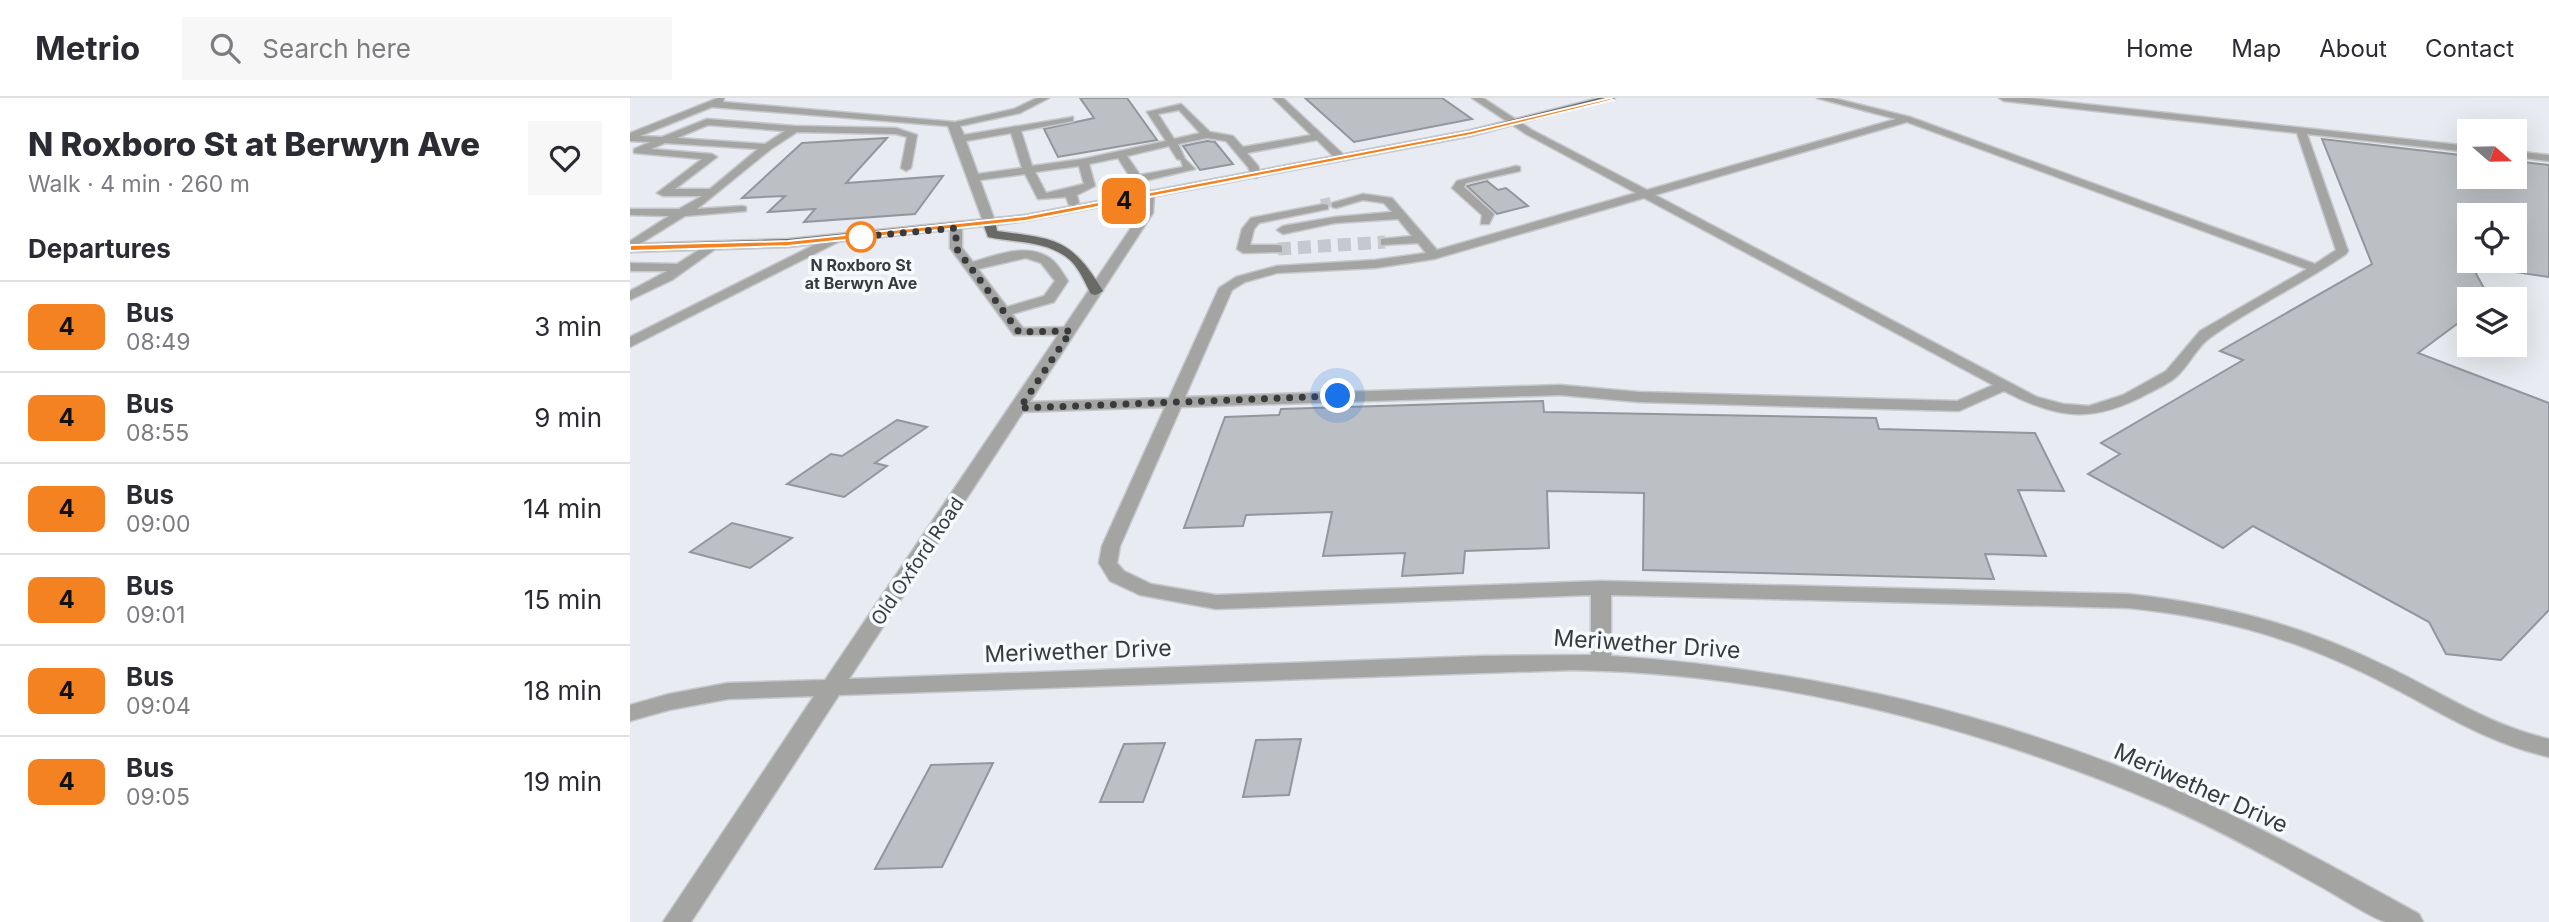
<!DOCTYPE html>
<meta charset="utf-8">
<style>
body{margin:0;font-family:Inter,sans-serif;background:#f7f7f7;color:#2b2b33;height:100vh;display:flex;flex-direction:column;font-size:26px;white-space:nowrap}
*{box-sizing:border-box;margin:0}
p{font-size:23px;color:#7c7c81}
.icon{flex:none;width:38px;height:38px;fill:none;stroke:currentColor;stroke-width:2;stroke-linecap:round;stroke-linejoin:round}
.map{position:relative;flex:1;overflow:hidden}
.drawer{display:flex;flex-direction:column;background:#fff;width:630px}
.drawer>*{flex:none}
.badge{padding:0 14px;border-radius:10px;font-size:24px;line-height:46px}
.needle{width:46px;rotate:110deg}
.buttons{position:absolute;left:1827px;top:21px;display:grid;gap:14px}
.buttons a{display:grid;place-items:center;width:70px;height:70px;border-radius:0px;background:#fff;box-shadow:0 7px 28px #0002;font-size:35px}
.you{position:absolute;width:35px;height:35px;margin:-18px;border:5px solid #fff;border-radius:50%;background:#1a73e8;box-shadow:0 0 0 10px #1a73e833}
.map>.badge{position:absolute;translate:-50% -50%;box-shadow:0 0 0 4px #fff}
h2{padding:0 28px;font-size:26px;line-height:63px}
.round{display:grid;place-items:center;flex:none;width:74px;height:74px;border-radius:0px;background:#f7f7f7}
.headline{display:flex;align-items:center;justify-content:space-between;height:119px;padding:0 28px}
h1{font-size:33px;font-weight:800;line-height:52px}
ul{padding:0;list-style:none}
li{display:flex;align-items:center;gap:21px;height:91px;padding:0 28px;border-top:2px solid #e1e1e2}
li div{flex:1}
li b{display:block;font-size:26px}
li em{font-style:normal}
li .badge{min-width:77px;font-weight:700;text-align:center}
header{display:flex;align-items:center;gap:42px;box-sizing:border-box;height:98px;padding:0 35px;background:#fff;border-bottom:2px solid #e1e1e2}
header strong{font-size:33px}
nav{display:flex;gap:38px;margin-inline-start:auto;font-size:24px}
.search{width:490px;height:63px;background:#f7f7f7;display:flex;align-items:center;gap:18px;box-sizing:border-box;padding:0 24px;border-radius:0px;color:#7c7c81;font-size:26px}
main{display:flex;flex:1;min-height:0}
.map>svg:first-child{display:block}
.building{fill:#bcbfc4;stroke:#93969b;stroke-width:2}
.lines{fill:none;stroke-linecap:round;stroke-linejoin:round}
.minor-tunnel-far1{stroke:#c5c8cd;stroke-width:10;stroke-dasharray:10 5;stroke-linecap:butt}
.minor-tunnel{stroke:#c5c8cd;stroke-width:13;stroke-dasharray:13 7;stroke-linecap:butt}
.minor-casing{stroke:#c5c8cd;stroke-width:3}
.major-casing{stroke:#c5c8cd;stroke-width:3}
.minor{fill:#a4a4a2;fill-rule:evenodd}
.major{fill:#696a66;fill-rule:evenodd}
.line{fill:#f58220;stroke:#fff;stroke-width:2}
.walk{stroke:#393a3c;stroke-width:7;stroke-dasharray:0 12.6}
.stop-dot{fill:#fff;stroke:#f58220;stroke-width:3.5}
.labels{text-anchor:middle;stroke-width:7;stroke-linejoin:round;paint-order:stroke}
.far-stop-label{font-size:16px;font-weight:bold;fill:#393a3c;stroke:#f6f9fe}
.street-label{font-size:19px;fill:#393a3c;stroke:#f6f9fe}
.near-street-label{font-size:23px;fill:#393a3c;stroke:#f6f9fe}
</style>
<header>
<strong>Metrio</strong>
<div class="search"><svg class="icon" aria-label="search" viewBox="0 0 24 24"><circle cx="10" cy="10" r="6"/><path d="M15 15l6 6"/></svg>Search here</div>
<nav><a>Home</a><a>Map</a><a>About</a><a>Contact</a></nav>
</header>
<main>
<section class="drawer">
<div class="headline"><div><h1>N Roxboro St at Berwyn Ave</h1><p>Walk · 4 min · 260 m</p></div><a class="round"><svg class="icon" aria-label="heart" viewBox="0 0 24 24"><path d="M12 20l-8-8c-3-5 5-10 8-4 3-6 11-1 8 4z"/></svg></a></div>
<h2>Departures</h2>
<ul>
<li><span class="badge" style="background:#f58220;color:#111">4</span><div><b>Bus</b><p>08:49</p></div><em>3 min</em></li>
<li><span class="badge" style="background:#f58220;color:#111">4</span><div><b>Bus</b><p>08:55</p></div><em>9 min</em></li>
<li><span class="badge" style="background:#f58220;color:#111">4</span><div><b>Bus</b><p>09:00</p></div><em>14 min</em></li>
<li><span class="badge" style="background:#f58220;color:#111">4</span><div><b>Bus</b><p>09:01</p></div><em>15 min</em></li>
<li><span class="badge" style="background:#f58220;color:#111">4</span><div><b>Bus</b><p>09:04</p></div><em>18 min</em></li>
<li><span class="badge" style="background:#f58220;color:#111">4</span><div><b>Bus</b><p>09:05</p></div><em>19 min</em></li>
</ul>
</section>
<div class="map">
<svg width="1919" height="824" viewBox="0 0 1919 824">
<rect width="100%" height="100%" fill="#e8ebf1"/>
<g class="building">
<path d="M 450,0 L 497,0 L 527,42 L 428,59 L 414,31 L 464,20 Z"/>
<path d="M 675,0 L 812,0 L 842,21 L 724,44 Z"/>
<path d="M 257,40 L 216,85 L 313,78 L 285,116 L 174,124 L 185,111 L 138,114 L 155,98 L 112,100 L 172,45 Z"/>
<path d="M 1692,41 L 1839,58 L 1839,79 L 1885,79 L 1885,63 L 1919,67 L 1919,179 L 1885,174 L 1885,117 L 1839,117 L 1839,163 L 1860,201 L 1839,201 L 1839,217 L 1788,255 L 1919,305 L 1919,512 L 1871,562 L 1816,556 L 1799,524 L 1623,428 L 1593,450 L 1458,376 L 1490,356 L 1471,345 L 1613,262 L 1590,253 L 1742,166 Z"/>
<path d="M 577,43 L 585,44 L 603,66 L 570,72 L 553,48 Z"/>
<path d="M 857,83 L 868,92 L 876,90 L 898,108 L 867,116 L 837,88 Z"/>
<path d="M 913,303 L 914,314 L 1246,320 L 1249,331 L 1405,335 L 1434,393 L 1388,392 L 1416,458 L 1355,456 L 1364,481 L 1013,472 L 1014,395 L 917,393 L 919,450 L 835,453 L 833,475 L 772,478 L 775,455 L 693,458 L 702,414 L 616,417 L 613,428 L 554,430 L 595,319 L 649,317 L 651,311 Z"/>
<path d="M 267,322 L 297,329 L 245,365 L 257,368 L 214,399 L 157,386 L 201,356 L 212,358 Z"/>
<path d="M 102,425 L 162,440 L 120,470 L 60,454 Z"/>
<path d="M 671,641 L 659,697 L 613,699 L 626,642 Z"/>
<path d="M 535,645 L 513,704 L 470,704 L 494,646 Z"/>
<path d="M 363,665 L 312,769 L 245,771 L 301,667 Z"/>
</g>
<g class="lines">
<path class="minor-tunnel-far1" d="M 691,106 L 704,103"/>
<path class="minor-tunnel" d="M 648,151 L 755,144"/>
<defs>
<g id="minor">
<path d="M 88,0 L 94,0 L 93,4 L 325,24 L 384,11 L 407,0 L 419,0 L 390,15 L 330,28 L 334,37 L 443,19 L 443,23 L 391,33 L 402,68 L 453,61 L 536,43 L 517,14 L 551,6 L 580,34 L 603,38 L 613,49 L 681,37 L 643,0 L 653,0 L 715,58 L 715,62 L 707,62 L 687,42 L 617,55 L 628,68 L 631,77 L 626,80 L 622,79 L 618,69 L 596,43 L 577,40 L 548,46 L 555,61 L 565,71 L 514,83 L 524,98 L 523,115 L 400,304 L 539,300 L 589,190 L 606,179 L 647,168 L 745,162 L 796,155 L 788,145 L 751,147 L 751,141 L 782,138 L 768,121 L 705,125 L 653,136 L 647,132 L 653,128 L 705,119 L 762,114 L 754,105 L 733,102 L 706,110 L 702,109 L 702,105 L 733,96 L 762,100 L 807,152 L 1006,95 L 896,36 L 842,0 L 853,0 L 902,32 L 1017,92 L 1266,21 L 1187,0 L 1203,0 L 1280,19 L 1685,166 L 1706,152 L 1667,35 L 1374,3 L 1369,0 L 1399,0 L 1839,48 L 1839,54 L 1677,36 L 1718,153 L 1716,156 C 1673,186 1624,208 1581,239 C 1566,249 1560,267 1546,279 C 1538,286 1528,290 1519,295 C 1464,325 1429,322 1374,293 L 1329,313 L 1009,304 L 930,297 L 551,309 L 490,448 L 487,465 L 494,473 L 521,486 L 586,497 L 971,483 L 1498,496 C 1589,506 1666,525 1749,565 C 1806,591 1857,627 1919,641 L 1919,659 C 1847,642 1799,606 1734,575 C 1654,537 1586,519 1498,510 L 981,497 L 981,558 C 1176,571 1364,614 1544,691 C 1628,727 1709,772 1789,816 L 1793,824 C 1782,824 1767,824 1756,824 C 1741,820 1702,794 1686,786 C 1633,756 1578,726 1521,702 C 1337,625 1142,575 942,572 L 209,597 L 61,824 L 33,824 L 184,598 L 98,601 L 39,612 L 0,623 L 0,607 L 39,596 L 98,585 L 195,582 L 428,237 L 384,237 L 320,150 L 320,130 L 326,126 L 332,130 L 332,150 L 343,164 C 366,157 399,144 421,161 C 428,166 433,176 438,183 L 424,204 L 382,216 L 393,230 L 434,229 L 511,115 L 512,98 L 488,60 L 459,66 L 465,88 L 447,97 L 449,105 L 443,108 L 439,107 L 436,99 L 408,101 L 395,76 L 350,82 L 366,126 L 360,130 L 354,126 L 318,28 L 82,9 L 10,38 L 32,39 L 77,21 L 165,28 L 266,30 L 287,37 L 281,70 L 276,73 L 271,70 L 277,39 L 266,36 L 167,34 L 141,51 L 67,111 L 112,108 L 116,109 L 116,113 L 55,118 L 0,152 L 0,143 L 39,118 L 0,117 L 0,111 L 49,111 L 72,98 L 33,98 L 27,95 L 72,61 L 4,55 L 4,51 L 20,44 L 0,43 L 0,35 ZM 549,12 L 570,35 L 544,41 L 528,16 ZM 1277,24 L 1677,171 L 1570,233 L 1536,273 L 1493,297 L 1459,308 L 1433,306 L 1407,299 L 1025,97 ZM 78,27 L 155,33 L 135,46 L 47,40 ZM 381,35 L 392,70 L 348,76 L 336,43 ZM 35,45 L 128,51 L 80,91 L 45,91 L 87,59 L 82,56 L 21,51 ZM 539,48 L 547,61 L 551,62 L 553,69 L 510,77 L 497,58 ZM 449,68 L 454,86 L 416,95 L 405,74 ZM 1014,100 L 1363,287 L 1327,303 L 1009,294 L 930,287 L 555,299 L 602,192 L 615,184 L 647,175 L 745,170 L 804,161 ZM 396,160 L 411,165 L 425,183 L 414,198 L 377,209 L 348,171 ZM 535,309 L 472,448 L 469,465 L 480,483 L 510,497 L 586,511 L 961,497 L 961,557 L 851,558 L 219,581 L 393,314 Z"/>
<path d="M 1885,53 L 1919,57 L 1919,63 L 1885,59 Z"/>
<path d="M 886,68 L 890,69 L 890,73 L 836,85 L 834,89 L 864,116 L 859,126 L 851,126 L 852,117 L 822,90 L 827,83 Z"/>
<path d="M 694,106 L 698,107 L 698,111 L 629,125 L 624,131 L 620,147 L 648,147 L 652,148 L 652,154 L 613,155 L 607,151 L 612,131 L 621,120 Z"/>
<path d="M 204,137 L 210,141 L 208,144 L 0,249 L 0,239 Z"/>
<path d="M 80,145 L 86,149 L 84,152 L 42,182 L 0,202 L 0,193 L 37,173 L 1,173 L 0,165 L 47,166 Z"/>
</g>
<path id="major" d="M 969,0 L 985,0 L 841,38 L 395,123 L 366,127 L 367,133 C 426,141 441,140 473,193 L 466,197 L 461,196 C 455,185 450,172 441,163 C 419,142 385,145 358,139 L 354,128 L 158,149 L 0,154 L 0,146 L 158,141 L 395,117 L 841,32 Z"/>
</defs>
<use href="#minor" class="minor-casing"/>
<use href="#major" class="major-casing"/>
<use href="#minor" class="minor"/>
<use href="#major" class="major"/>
</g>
<path class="line" d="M 980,0 L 983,2 L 841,37 L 395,123 L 158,148 L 0,153 L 0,147 L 158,143 L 395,118 L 841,33 Z"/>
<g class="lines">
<path class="walk" d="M 231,139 L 227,139 L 326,130 L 326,150 L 389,234 L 441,233 L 390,310 L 708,298"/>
</g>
<circle class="stop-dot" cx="231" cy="139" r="14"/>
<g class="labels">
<g class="far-stop-label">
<text x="231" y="173">N Roxboro St<tspan x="231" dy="18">at Berwyn Ave</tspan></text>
</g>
<g class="street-label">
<text transform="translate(287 463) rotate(-56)" y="7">Old Oxford Road</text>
</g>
<g class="near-street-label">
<text transform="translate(1017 546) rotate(4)" y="8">Meriwether Drive</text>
<text transform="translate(448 553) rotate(-2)" y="8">Meriwether Drive</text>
<text transform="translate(1571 690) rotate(24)" y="8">Meriwether Drive</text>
</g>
</g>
</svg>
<div class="buttons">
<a><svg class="needle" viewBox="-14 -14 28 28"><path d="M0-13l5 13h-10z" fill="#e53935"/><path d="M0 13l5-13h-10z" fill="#7c7c81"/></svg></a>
<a><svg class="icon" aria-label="locate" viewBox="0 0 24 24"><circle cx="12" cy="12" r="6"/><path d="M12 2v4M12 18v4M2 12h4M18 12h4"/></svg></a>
<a><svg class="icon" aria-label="layers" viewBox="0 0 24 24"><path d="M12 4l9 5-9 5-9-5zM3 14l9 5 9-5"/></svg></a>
</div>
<div class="you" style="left:708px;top:298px"></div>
<b class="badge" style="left:494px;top:103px;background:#f58220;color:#111">4</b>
</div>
</main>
